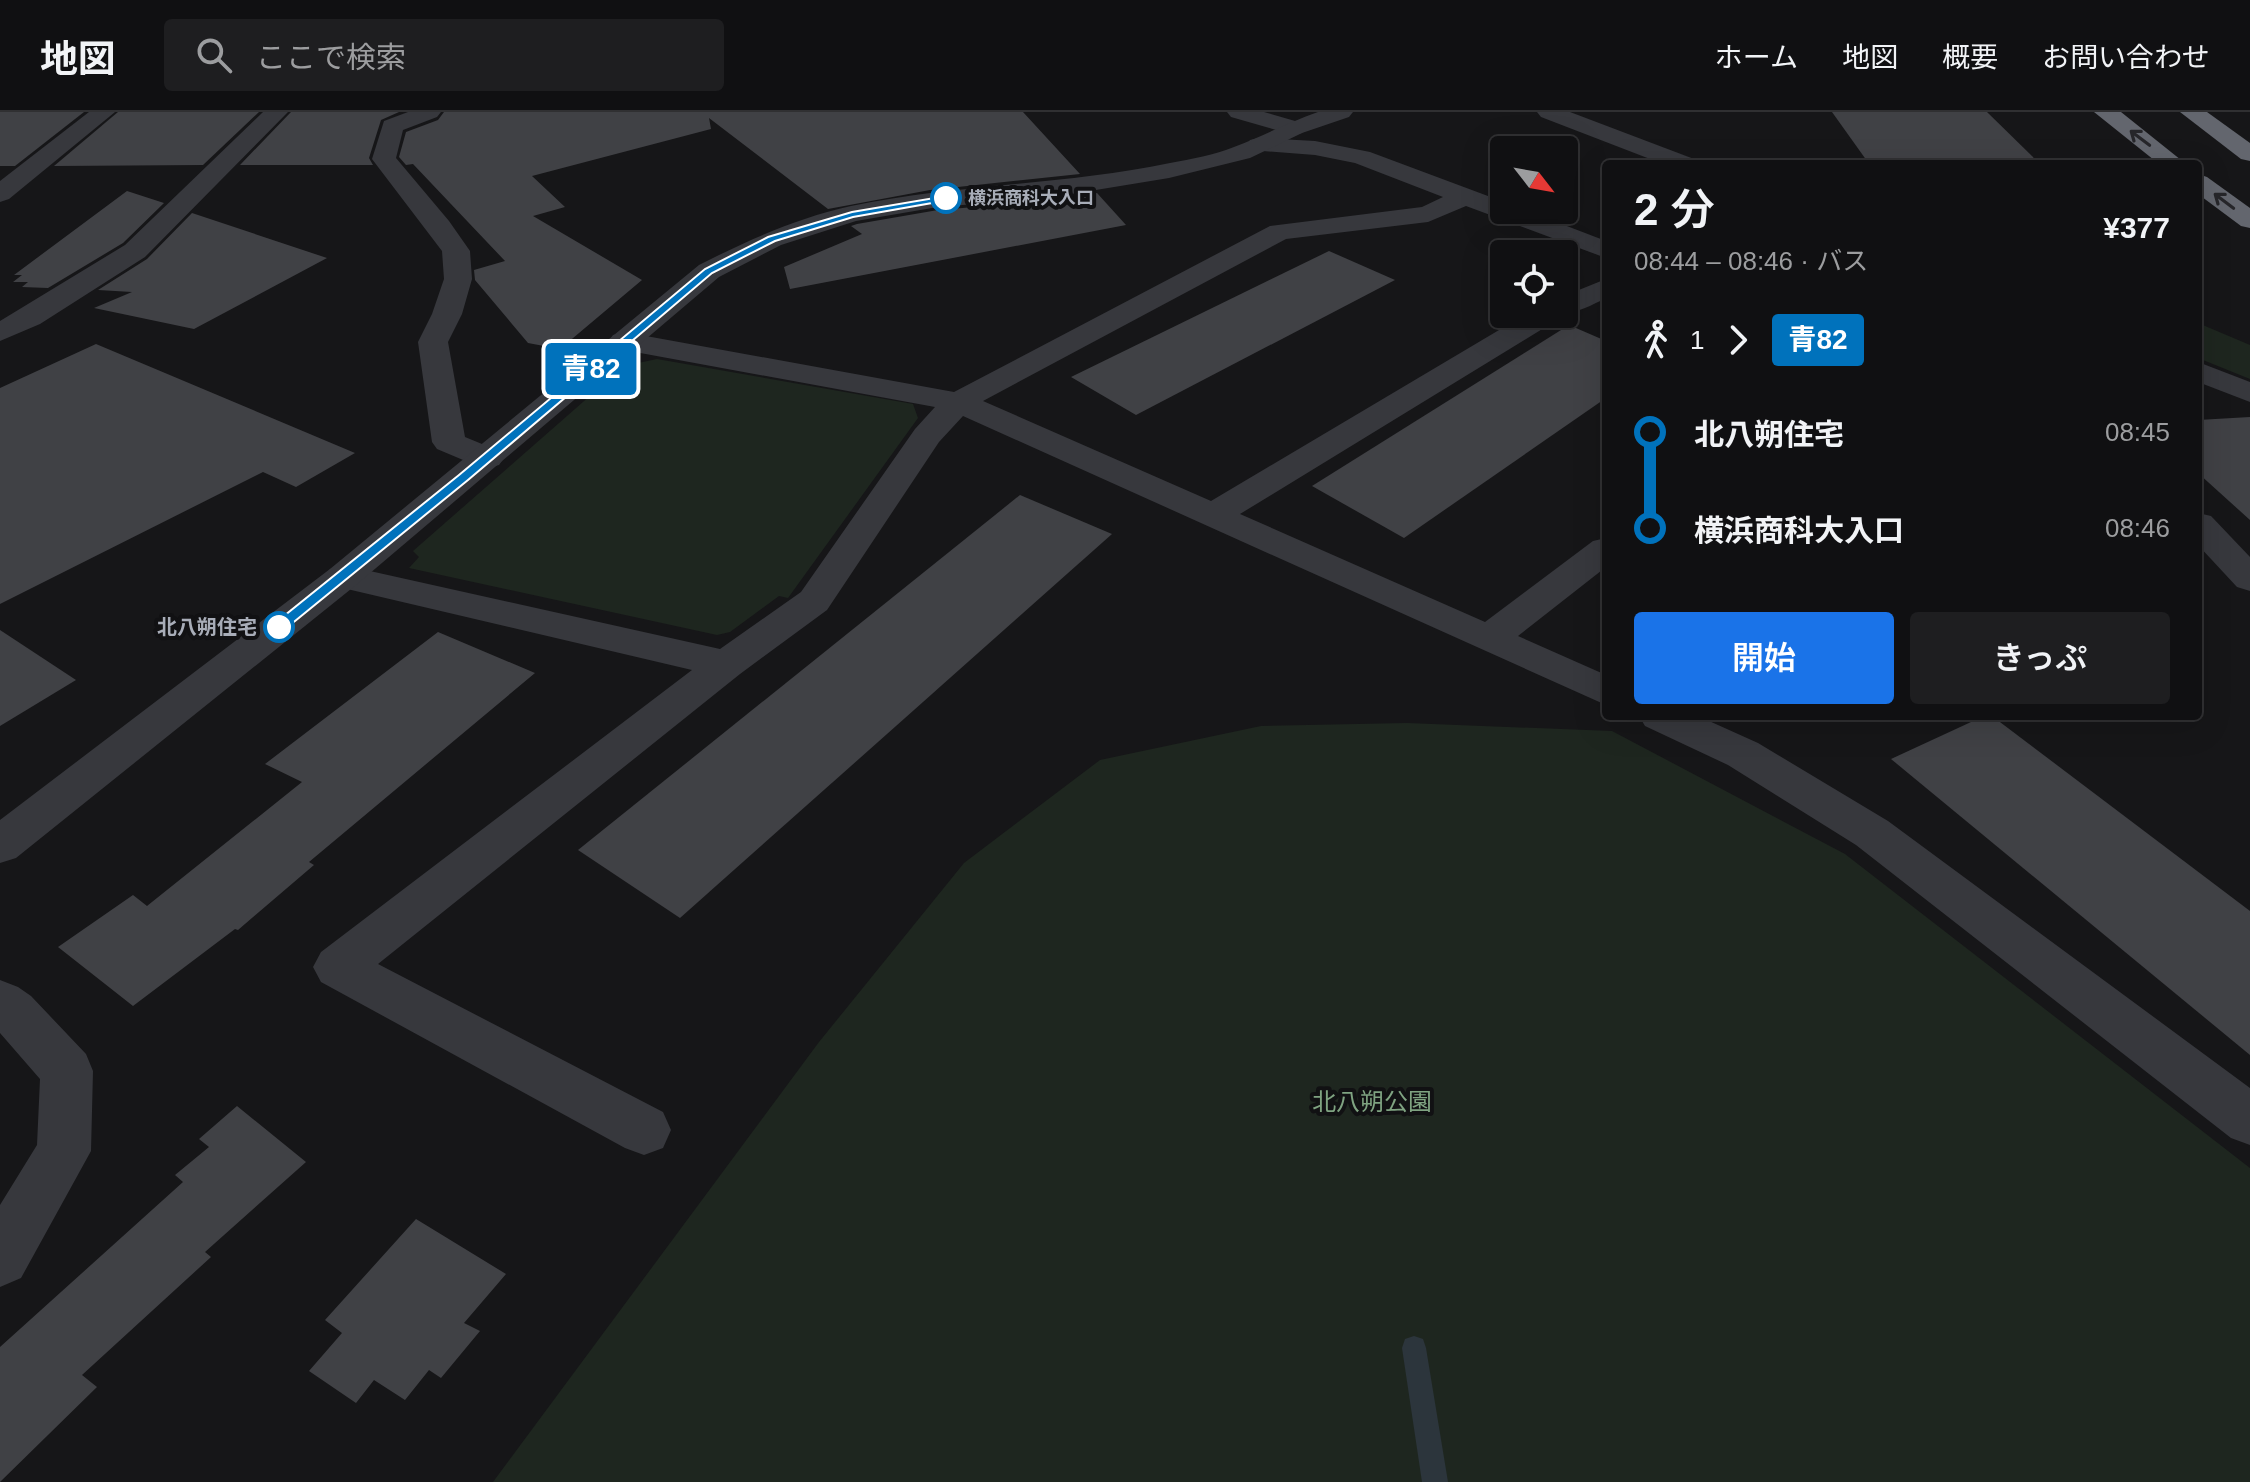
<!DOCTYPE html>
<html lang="ja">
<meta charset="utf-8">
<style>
body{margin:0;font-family:Helvetica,"Noto Sans JP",sans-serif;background:#1e1e20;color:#f1f3f6;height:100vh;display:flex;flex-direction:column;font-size:30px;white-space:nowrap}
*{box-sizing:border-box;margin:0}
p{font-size:26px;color:#9c9d9f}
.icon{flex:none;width:44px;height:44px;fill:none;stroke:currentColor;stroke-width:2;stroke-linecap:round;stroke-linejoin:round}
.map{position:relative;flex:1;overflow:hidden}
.drawer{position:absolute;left:1602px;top:48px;width:600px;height:560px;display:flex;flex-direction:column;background:#101012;border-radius:8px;box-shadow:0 8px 32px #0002,0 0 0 2px #303032}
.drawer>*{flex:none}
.badge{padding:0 16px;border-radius:6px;font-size:28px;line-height:52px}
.needle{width:52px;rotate:121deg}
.tools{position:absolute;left:1490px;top:24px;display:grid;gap:16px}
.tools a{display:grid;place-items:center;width:88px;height:88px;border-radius:8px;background:#101012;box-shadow:0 8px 32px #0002,0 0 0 2px #303032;font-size:40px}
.map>.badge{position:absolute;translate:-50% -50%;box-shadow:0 0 0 4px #fff}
.legs{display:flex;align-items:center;gap:12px;height:88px;padding:0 32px;font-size:26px}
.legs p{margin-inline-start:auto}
.summary{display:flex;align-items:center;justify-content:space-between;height:136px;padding:0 32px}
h1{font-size:44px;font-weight:600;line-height:60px}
.primary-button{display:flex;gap:16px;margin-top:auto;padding:16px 32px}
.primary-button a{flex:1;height:92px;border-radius:8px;background:#1a73e8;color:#fff;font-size:32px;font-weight:600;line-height:92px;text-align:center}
.primary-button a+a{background:#1e1e20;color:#f1f3f6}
ul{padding:0 32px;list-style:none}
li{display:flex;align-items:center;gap:28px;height:96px;font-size:30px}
li i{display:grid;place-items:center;width:12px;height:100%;margin:0 10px;background:currentColor}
li i::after{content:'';width:20px;height:20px;margin:-10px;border:6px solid;border-radius:50%;background:#101012}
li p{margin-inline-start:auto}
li:first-child i{background:linear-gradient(#0000 50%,currentColor 0)}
li:last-child i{background:linear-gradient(currentColor 50%,#0000 0)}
header{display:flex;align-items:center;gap:48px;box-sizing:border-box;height:112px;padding:0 40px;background:#101012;border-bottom:2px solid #303032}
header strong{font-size:38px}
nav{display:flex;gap:44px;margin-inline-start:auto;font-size:28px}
.search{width:560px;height:72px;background:#1e1e20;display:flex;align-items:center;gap:20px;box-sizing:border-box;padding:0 28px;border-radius:8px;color:#9c9d9f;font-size:30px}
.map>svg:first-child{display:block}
.green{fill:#1e261f}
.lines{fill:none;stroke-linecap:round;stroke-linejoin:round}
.stream{fill:#2c353c;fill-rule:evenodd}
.building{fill:#404145}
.minor{fill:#37383d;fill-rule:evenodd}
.tertiary{fill:#37383d;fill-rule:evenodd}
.motorway{fill:#63666e;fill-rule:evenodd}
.oneway{stroke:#26262a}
.line-1{fill:#0072bc;stroke:#fff;stroke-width:2}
.stop-1-dot{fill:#fff;stroke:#0072bc;stroke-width:4}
.labels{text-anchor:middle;stroke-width:8;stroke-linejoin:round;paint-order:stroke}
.far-stop-label{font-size:18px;font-weight:bold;fill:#a8adb8;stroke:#111113;text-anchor:start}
.stop-label{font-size:20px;font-weight:bold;fill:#a8adb8;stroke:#111113;text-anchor:end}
.near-park-label{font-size:24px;fill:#7fa381;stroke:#111113}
</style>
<header>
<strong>地図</strong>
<div class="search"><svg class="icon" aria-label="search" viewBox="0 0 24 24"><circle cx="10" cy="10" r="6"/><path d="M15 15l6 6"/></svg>ここで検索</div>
<nav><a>ホーム</a><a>地図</a><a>概要</a><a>お問い合わせ</a></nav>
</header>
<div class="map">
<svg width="2250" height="1370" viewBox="0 0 2250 1370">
<rect width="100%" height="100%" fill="#161618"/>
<g class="green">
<path d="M 2198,211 L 2250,233 L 2250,267 L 2198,246 Z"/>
<path d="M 657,247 L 913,292 L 918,306 L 788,486 L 779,484 L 730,520 L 717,523 L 409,456 L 419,445 L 413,439 L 624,254 Z"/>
<path d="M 1407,611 L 1612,619 L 1845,742 L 2250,1056 L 2250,1370 L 493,1370 L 819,930 L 964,751 L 1100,648 L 1261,614 Z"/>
</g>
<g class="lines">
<path class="stream" d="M 1414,1224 L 1423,1227 L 1426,1236 L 1448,1370 L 1422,1370 L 1402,1236 L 1405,1227 Z"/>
</g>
<g class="building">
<path d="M 0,0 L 84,0 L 15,54 L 0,54 Z"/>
<path d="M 118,0 L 259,0 L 203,53 L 54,54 Z"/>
<path d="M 291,0 L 399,0 L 381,8 L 369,46 L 373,53 L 240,53 Z"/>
<path d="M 444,0 L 1023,0 L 1080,62 L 930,78 L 828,97 L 709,6 L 711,17 L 532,64 L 565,95 L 533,104 L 642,168 L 560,237 L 528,231 L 475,168 L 474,158 L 505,149 L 413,52 L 406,53 L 399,45 L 406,20 L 438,8 Z"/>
<path d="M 1832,0 L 1987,0 L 2040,52 L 1867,49 Z"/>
<path d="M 127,79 L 164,91 L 123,131 L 48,176 L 22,175 L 28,170 L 13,170 L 22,163 L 14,163 Z"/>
<path d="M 1097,81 L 1126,113 L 790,177 L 784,155 L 862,122 L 851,114 L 857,112 L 938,98 L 1047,89 Z"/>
<path d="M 192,101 L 327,146 L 194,217 L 94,196 L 132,180 L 98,178 L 147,147 Z"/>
<path d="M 1329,139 L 1395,168 L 1136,303 L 1071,265 Z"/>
<path d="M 1569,213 L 1606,229 L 1606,286 L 1404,426 L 1312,374 Z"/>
<path d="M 96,232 L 355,341 L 296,375 L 263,360 L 0,492 L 0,276 Z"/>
<path d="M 2250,305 L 2250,408 L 2198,361 L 2198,308 Z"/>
<path d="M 1020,383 L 1112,422 L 680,806 L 578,738 Z"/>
<path d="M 0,518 L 76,568 L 0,614 Z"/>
<path d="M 438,520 L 535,561 L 309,750 L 314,753 L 238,818 L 235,817 L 133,894 L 58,835 L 133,783 L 147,794 L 302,670 L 265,652 Z"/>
<path d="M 1984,604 L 1992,604 L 2250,799 L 2250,943 L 1891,647 Z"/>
<path d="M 237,994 L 306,1050 L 205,1140 L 211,1145 L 82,1263 L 97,1275 L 0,1370 L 0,1235 L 183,1070 L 175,1063 L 209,1035 L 199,1027 Z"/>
<path d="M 416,1107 L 506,1162 L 464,1211 L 480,1219 L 441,1266 L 429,1258 L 405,1288 L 374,1268 L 356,1291 L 309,1259 L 342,1221 L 325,1208 Z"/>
</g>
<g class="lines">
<g class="minor">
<path d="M 89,0 L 115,0 L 9,87 L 0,90 L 0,69 Z"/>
<path d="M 408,0 L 441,0 L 437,5 L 403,18 L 396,46 L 449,109 L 470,139 L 472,167 L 462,202 L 448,230 L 465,325 L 499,339 L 504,346 L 499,353 L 487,356 L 475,353 L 437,337 L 432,330 L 418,230 L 432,202 L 444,167 L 442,139 L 372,47 L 384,9 Z"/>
<path d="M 1227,0 L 1264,0 L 1302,11 L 1306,16 L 1302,21 L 1294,23 L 1231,5 Z"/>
<path d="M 1259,26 L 1315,29 L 1370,40 L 1504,90 L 1504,98 L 1525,98 L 1606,129 L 1606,146 L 1466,94 L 1428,110 L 1286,127 L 983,289 L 1211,389 L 1526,202 L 1564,202 L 1564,184 L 1606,167 L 1606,186 C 1592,193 1577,201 1562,202 L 1557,208 L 1240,402 L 1485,510 L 1593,429 L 1606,426 L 1606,455 L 1518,524 L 1606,563 L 1606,593 L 963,304 L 939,330 L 827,498 L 740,562 L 378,852 L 663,1000 L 671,1018 L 663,1036 L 644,1043 L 625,1036 L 321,870 L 313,855 L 321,840 L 692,558 L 330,473 L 324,465 L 330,457 L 343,453 L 720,537 L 801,480 L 915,317 L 935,295 L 624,238 L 613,235 L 609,229 L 613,223 L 624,220 L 954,280 L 1270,114 L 1422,95 L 1443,85 L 1355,51 L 1315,43 L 1250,38 L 1247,33 L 1250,28 Z"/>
<path d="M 2198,401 L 2211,404 L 2250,445 L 2250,479 L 2237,475 L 2198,433 Z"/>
<path d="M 1639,604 L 1698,604 L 1758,631 L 1888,709 L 2250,976 L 2250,1033 L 2231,1026 L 1856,733 L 1728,653 L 1645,614 Z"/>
</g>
<g class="tertiary">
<path d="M 263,0 L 288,0 L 145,145 L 40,212 L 0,229 L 0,209 L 125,133 Z"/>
<path d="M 1318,0 L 1353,0 L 1349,5 L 1302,21 L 1250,46 L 1169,66 L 1047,86 L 938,95 L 856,109 L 781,133 L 719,165 L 356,473 L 16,746 L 0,751 L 0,708 L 330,457 L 699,153 C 748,128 797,106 851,94 C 956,72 1065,73 1170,51 C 1191,47 1215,43 1234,35 C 1263,24 1289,10 1318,0 Z"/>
<path d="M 1537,0 L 1570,0 L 1694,47 L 1697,52 L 1663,52 L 1541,5 Z"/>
<path d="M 2198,250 L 2250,270 L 2250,290 L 2198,270 Z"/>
<path d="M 0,868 L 18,875 L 31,884 L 86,942 L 93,959 L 91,1039 L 21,1166 L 0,1175 L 0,1093 L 37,1033 L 40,967 L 0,921 Z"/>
</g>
<g class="motorway">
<path d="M 2094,0 L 2121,0 L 2186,52 L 2159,52 Z"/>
<path d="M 2180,0 L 2207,0 L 2250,31 L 2250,49 L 2241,47 Z"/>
<path d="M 2198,62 L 2207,65 L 2250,96 L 2250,116 L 2241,114 L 2198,82 Z"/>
</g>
</g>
<defs><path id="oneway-shaft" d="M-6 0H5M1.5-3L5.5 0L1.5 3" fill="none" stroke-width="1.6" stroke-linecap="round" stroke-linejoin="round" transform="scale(2)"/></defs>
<g class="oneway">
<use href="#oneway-shaft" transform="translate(2140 26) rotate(-143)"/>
<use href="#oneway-shaft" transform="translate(2224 89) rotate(-143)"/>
</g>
<path class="line-1" d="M 946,84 L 949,88 L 853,105 L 775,129 L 712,161 L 468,368 L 284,518 L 274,518 L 274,512 L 459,363 L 705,157 L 768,125 L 852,100 Z"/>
<g class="stop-1-dot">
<circle cx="946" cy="86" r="14"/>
<circle cx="279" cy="515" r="14"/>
</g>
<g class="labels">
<g class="far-stop-label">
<text x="968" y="92">横浜商科大入口</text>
</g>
<g class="stop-label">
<text x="257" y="522">北八朔住宅</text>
</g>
<g class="near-park-label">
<text x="1372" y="998">北八朔公園</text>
</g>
</g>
</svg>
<div class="tools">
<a><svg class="needle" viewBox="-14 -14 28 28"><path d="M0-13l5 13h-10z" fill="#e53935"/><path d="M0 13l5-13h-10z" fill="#9c9d9f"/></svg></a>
<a><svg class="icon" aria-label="locate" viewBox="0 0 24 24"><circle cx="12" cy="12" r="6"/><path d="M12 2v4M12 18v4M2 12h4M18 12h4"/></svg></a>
</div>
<b class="badge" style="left:591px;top:257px;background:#0072bc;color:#fff">青82</b>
<section class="drawer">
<div class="summary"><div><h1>2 分</h1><p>08:44 – 08:46 · バス</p></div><b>¥377</b></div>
<div class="legs"><svg class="icon" aria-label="walk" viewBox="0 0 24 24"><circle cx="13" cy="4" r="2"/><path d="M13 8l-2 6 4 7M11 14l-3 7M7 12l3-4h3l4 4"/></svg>1<svg class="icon" aria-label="forward" viewBox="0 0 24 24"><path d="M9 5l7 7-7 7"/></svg><b class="badge" style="background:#0072bc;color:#fff">青82</b></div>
<ul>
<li><i style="color:#0072bc"></i><b>北八朔住宅</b><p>08:45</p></li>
<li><i style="color:#0072bc"></i><b>横浜商科大入口</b><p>08:46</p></li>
</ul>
<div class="primary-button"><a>開始</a><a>きっぷ</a></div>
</section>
</div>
